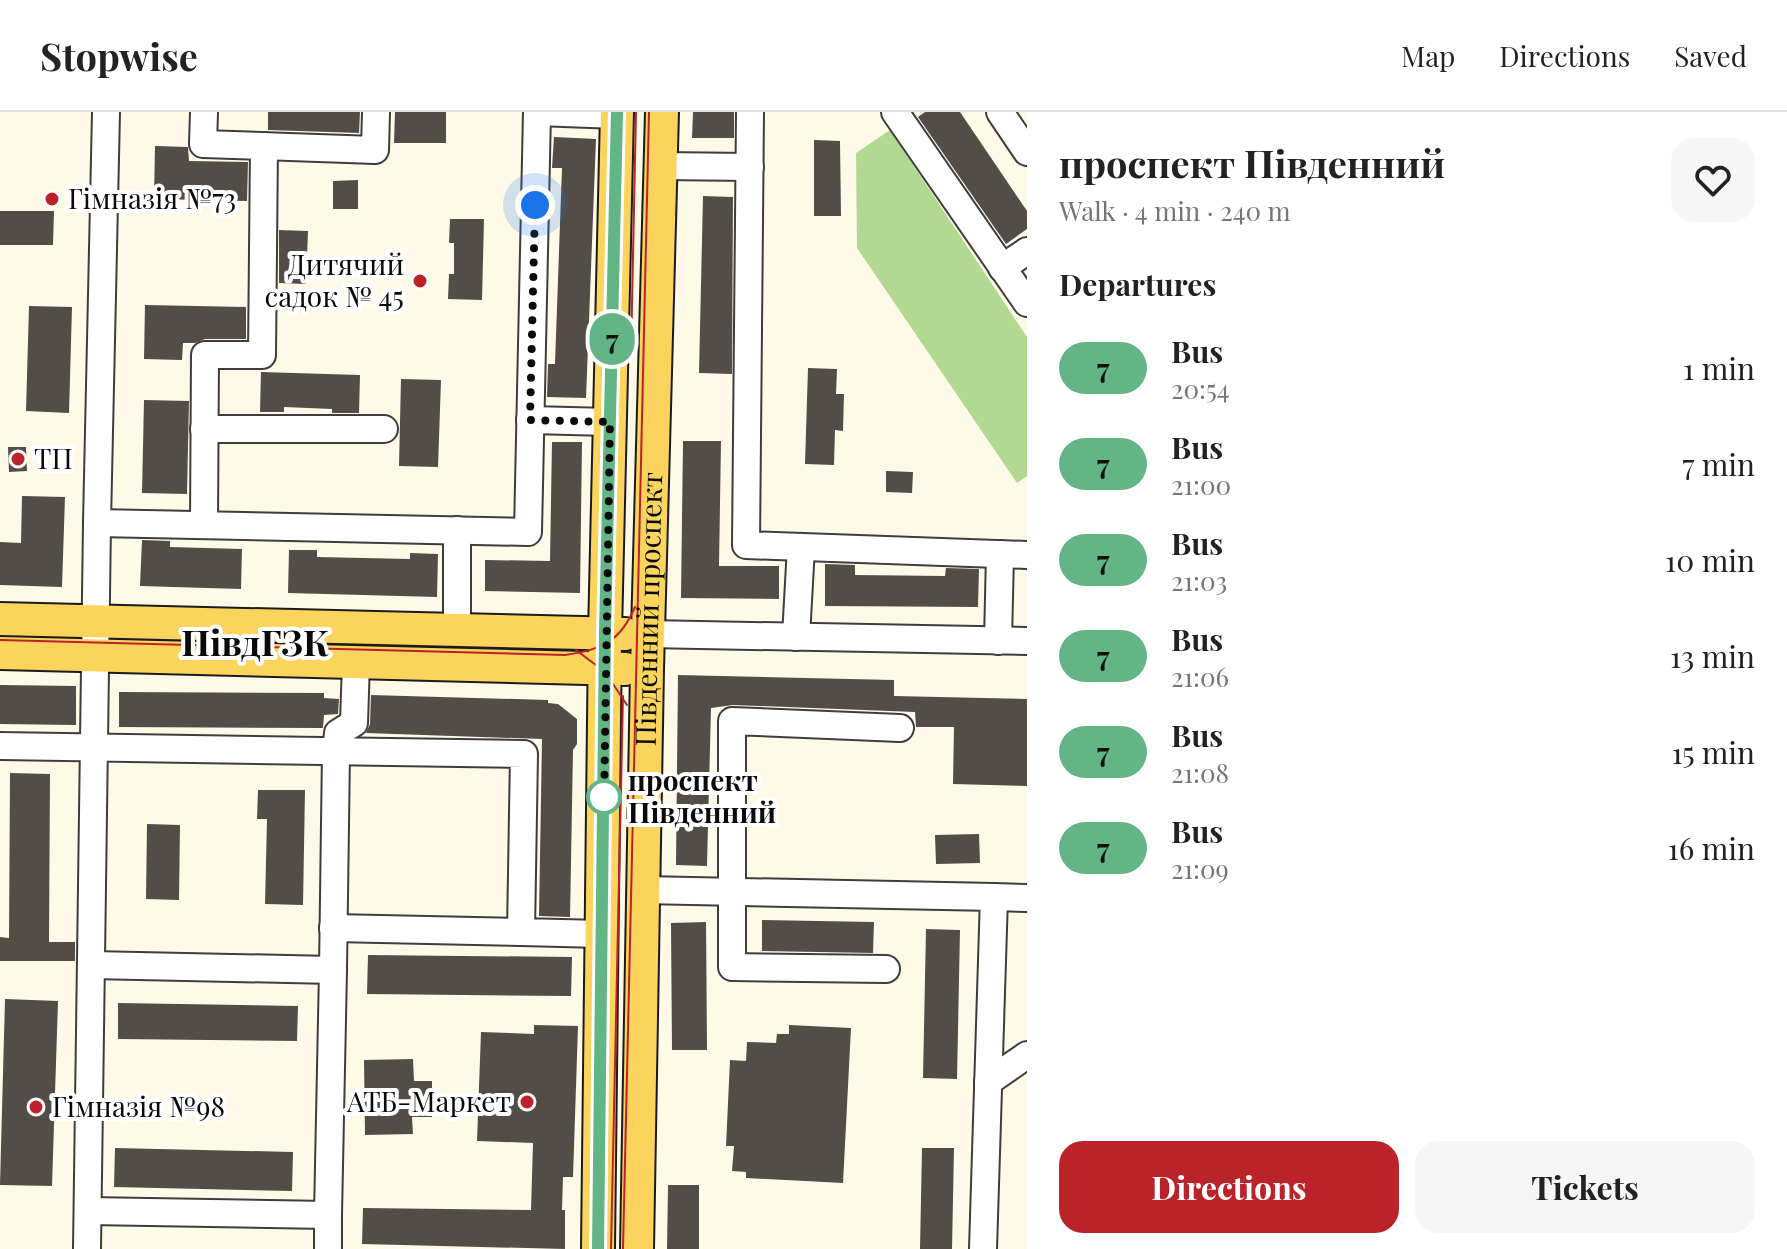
<!DOCTYPE html>
<meta charset="utf-8">
<style>
body{margin:0;font-family:"Playfair Display",serif;background:#f6f6f6;color:#222;height:100vh;display:flex;flex-direction:column;font-size:30px;white-space:nowrap}
*{box-sizing:border-box;margin:0}
p{font-size:26px;color:#767676}
.icon{flex:none;width:44px;height:44px;fill:none;stroke:currentColor;stroke-width:2;stroke-linecap:round;stroke-linejoin:round}
.map{position:relative;flex:1;overflow:hidden}
.drawer{display:flex;flex-direction:column;background:#fff;width:760px}
.drawer>*{flex:none}
.badge{padding:0 16px;border-radius:26px;font-size:28px;line-height:52px}
.you{position:absolute;width:40px;height:40px;margin:-20px;border:6px solid #fff;border-radius:50%;background:#1a73e8;box-shadow:0 0 0 12px #1a73e833}
.map>.badge{position:absolute;translate:-50% -50%;box-shadow:0 0 0 4px #fff}
h2{padding:0 32px;font-size:30px;line-height:72px}
.round{display:grid;place-items:center;flex:none;width:84px;height:84px;border-radius:24px;background:#f6f6f6}
.summary{display:flex;align-items:center;justify-content:space-between;height:136px;padding:0 32px}
h1{font-size:38px;font-weight:700;line-height:60px}
.action{display:flex;gap:16px;margin-top:auto;padding:16px 32px}
.action a{flex:1;height:92px;border-radius:24px;background:#ba232a;color:#fff;font-size:32px;font-weight:700;line-height:92px;text-align:center}
.action a+a{background:#f6f6f6;color:#222}
ul{padding:0;list-style:none}
li{display:flex;align-items:center;gap:24px;height:96px;padding:0 32px}
li div{flex:1}
li b{display:block;font-size:30px}
li em{font-style:normal}
li .badge{min-width:88px;font-weight:700;text-align:center}
header{display:flex;align-items:center;gap:48px;box-sizing:border-box;height:112px;padding:0 40px;background:#fff;border-bottom:2px solid #e0e0e0}
header strong{font-size:38px}
nav{display:flex;gap:44px;margin-inline-start:auto;font-size:28px}
main{display:flex;flex:1;min-height:0}
.map>svg:first-child{display:block}
.forest{fill:#b2d992}
.building{fill:#534c47}
.lines{fill:none;stroke-linecap:round;stroke-linejoin:round}
.minor-casing{stroke:#3d3d3d;stroke-width:30}
.major-casing{stroke:#1b1b1b;stroke-width:36}
.minor{stroke:#fff;stroke-width:26}
.major{stroke:#fad45d;stroke-width:32}
.tram{stroke:#ba232a;stroke-width:2}
.line-casing{stroke:#fff;stroke-width:18}
.line{stroke:#64b586;stroke-width:12}
.walk{stroke:#0a0a0a;stroke-width:8;stroke-dasharray:0 14.4}
.poi-dot{fill:#ba232a;stroke:#fff;stroke-width:3}
.stop-dot{fill:#fff;stroke:#64b586;stroke-width:4}
.labels{text-anchor:middle;stroke-width:8;stroke-linejoin:round;paint-order:stroke}
.poi-label{font-size:28px;fill:#0a0a0a;stroke:#fff;text-anchor:start}
.street-label{font-size:28px;fill:#0a0a0a;stroke:#fff}
.stop-label{font-size:28px;font-weight:bold;fill:#0a0a0a;stroke:#fff;text-anchor:start}
.district-label{font-size:36px;font-weight:bold;fill:#0a0a0a;stroke:#fff}
</style>
<header>
<strong>Stopwise</strong>
<nav><a>Map</a><a>Directions</a><a>Saved</a></nav>
</header>
<main>
<div class="map">
<svg width="1027" height="1137" viewBox="0 0 1027 1137">
<rect width="100%" height="100%" fill="#fffae8"/>
<path class="forest" d="M 890,18 L 1027,225 L 1027,364 L 1017,371 L 857,136 L 856,41 Z"/>
<g class="building">
<path d="M 268,0 L 360,0 L 359,21 L 268,18 Z"/>
<path d="M 395,0 L 446,0 L 446,31 L 394,31 Z"/>
<path d="M 693,0 L 734,0 L 734,26 L 692,26 Z"/>
<path d="M 925,0 L 960,0 L 1027,99 L 1027,117 L 1006,132 L 918,5 Z"/>
<path d="M 554,25 L 596,27 L 586,286 L 547,285 L 548,252 L 555,252 L 562,56 L 552,56 Z"/>
<path d="M 814,28 L 840,29 L 841,104 L 814,104 Z"/>
<path d="M 155,34 L 188,35 L 189,49 L 248,50 L 247,89 L 154,87 Z"/>
<path d="M 358,68 L 358,97 L 333,97 L 333,69 Z"/>
<path d="M 703,84 L 733,85 L 732,262 L 699,261 Z"/>
<path d="M 0,99 L 54,99 L 53,133 L 0,133 Z"/>
<path d="M 450,107 L 484,107 L 482,188 L 448,187 L 449,162 L 454,162 L 454,131 L 449,131 Z"/>
<path d="M 279,118 L 308,119 L 306,172 L 279,171 Z"/>
<path d="M 145,193 L 246,195 L 246,227 L 205,227 L 195,231 L 183,231 L 182,248 L 144,247 Z"/>
<path d="M 29,194 L 72,195 L 69,301 L 26,299 Z"/>
<path d="M 808,256 L 837,257 L 836,282 L 844,282 L 843,319 L 835,318 L 834,353 L 805,352 Z"/>
<path d="M 261,260 L 360,263 L 359,301 L 332,301 L 332,297 L 284,295 L 284,300 L 260,300 Z"/>
<path d="M 401,267 L 441,268 L 438,355 L 399,354 Z"/>
<path d="M 144,288 L 189,289 L 187,382 L 142,381 Z"/>
<path d="M 683,329 L 721,329 L 719,454 L 779,454 L 779,487 L 681,486 Z"/>
<path d="M 552,330 L 582,330 L 580,481 L 485,479 L 485,448 L 550,449 Z"/>
<path d="M 8,335 L 26,335 L 27,359 L 9,360 Z"/>
<path d="M 886,359 L 913,360 L 912,381 L 886,380 Z"/>
<path d="M 22,384 L 65,385 L 62,475 L 0,473 L 0,430 L 21,431 Z"/>
<path d="M 142,428 L 170,429 L 170,435 L 242,437 L 241,477 L 140,474 Z"/>
<path d="M 289,438 L 317,438 L 317,445 L 410,447 L 410,441 L 438,442 L 437,485 L 288,481 Z"/>
<path d="M 825,452 L 855,453 L 855,463 L 945,464 L 946,456 L 979,457 L 978,495 L 825,494 Z"/>
<path d="M 678,563 L 894,568 L 894,584 L 1027,587 L 1027,674 L 953,672 L 954,615 L 916,615 L 915,600 L 733,593 L 711,596 L 707,754 L 676,753 Z"/>
<path d="M 0,573 L 76,574 L 76,613 L 0,612 Z"/>
<path d="M 119,580 L 324,581 L 324,586 L 339,587 L 338,602 L 324,603 L 323,616 L 119,615 Z"/>
<path d="M 371,583 L 548,588 L 548,591 L 558,592 L 577,607 L 577,632 L 573,638 L 570,805 L 539,804 L 542,627 L 366,621 L 370,612 Z"/>
<path d="M 10,661 L 50,662 L 49,830 L 75,830 L 75,849 L 0,849 L 0,825 L 9,826 Z"/>
<path d="M 258,678 L 305,678 L 303,793 L 265,792 L 267,707 L 257,707 Z"/>
<path d="M 147,712 L 180,713 L 179,788 L 146,787 Z"/>
<path d="M 979,722 L 980,751 L 936,752 L 935,723 Z"/>
<path d="M 762,808 L 874,810 L 873,841 L 762,839 Z"/>
<path d="M 706,810 L 707,938 L 672,938 L 671,811 Z"/>
<path d="M 926,817 L 960,818 L 957,967 L 923,966 Z"/>
<path d="M 368,843 L 572,845 L 571,884 L 367,882 Z"/>
<path d="M 5,887 L 58,889 L 52,1074 L 0,1073 Z"/>
<path d="M 118,891 L 298,894 L 297,929 L 118,927 Z"/>
<path d="M 534,913 L 578,914 L 573,1065 L 563,1065 L 562,1098 L 565,1098 L 565,1137 L 362,1132 L 363,1096 L 531,1098 L 533,1031 L 477,1029 L 481,920 L 534,922 Z"/>
<path d="M 789,913 L 851,916 L 843,1071 L 746,1066 L 746,1060 L 732,1059 L 734,1034 L 726,1034 L 730,948 L 746,949 L 747,930 L 776,931 L 777,922 L 789,922 Z"/>
<path d="M 413,947 L 414,969 L 432,969 L 432,1005 L 412,1005 L 413,1022 L 365,1023 L 364,948 Z"/>
<path d="M 115,1036 L 293,1040 L 292,1079 L 114,1075 Z"/>
<path d="M 922,1036 L 954,1036 L 952,1137 L 920,1137 Z"/>
<path d="M 668,1073 L 699,1073 L 699,1137 L 667,1137 Z"/>
</g>
<g class="lines">
<defs>
<g id="minor">
<path d="M 204,0 L 203,32 L 375,38 L 376,0"/>
<path d="M 537,0 L 617,3"/>
<path d="M 750,0 L 746,433 L 1027,443"/>
<path d="M 895,0 L 1027,191"/>
<path d="M 1000,0 L 1027,40"/>
<path d="M 660,54 L 750,55"/>
<path d="M 1002,156 L 1027,139"/>
<path d="M 530,308 L 610,310"/>
<path d="M 204,317 L 384,317"/>
<path d="M 97,411 L 528,420 L 537,0"/>
<path d="M 204,412 L 205,243 L 262,243 L 264,34"/>
<path d="M 457,418 L 457,518"/>
<path d="M 648,522 L 1027,529"/>
<path d="M 796,525 L 801,435"/>
<path d="M 998,529 L 1000,442"/>
<path d="M 0,634 L 524,642 L 521,820 L 602,822"/>
<path d="M 643,778 L 994,785 L 983,1137"/>
<path d="M 994,785 L 1027,786"/>
<path d="M 333,816 L 521,820"/>
<path d="M 886,857 L 732,855 L 732,609 L 900,616"/>
<path d="M 333,858 L 336,639 L 338,621 L 354,611 L 356,550"/>
<path d="M 988,970 L 1027,943"/>
<path d="M 88,1099 L 328,1103 L 333,858 L 91,853"/>
<path d="M 87,1137 L 97,411 L 106,0"/>
<path d="M 328,1137 L 328,1103"/>
</g>
<g id="major">
<path d="M 0,507 L 625,522"/>
<path d="M 0,541 L 625,557"/>
<path d="M 598,1137 L 605,522 L 617,0"/>
<path id="s1" d="M 637,1137 L 647,557 L 662,0"/>
</g>
</defs>
<use href="#minor" class="minor-casing"/>
<use href="#major" class="major-casing"/>
<use href="#minor" class="minor"/>
<use href="#major" class="major"/>
<g class="tram">
<path d="M 631,240 L 636,0"/>
<path d="M 0,528 L 565,543 C 601,538 620,530 635,495"/>
<path d="M 576,538 L 605,560 L 627,593"/>
<path d="M 611,1137 L 623,584"/>
<path d="M 623,1137 L 649,0"/>
</g>
</g>
<g class="lines">
<defs>
<path id="line" d="M 598,1137 L 605,520 L 617,0"/>
</defs>
<use href="#line" class="line-casing"/>
<use href="#line" class="line"/>
<path class="walk" d="M 535,93 L 530,308 L 610,310 L 604,694 L 604,685"/>
</g>
<g class="poi-dot">
<circle cx="52" cy="87" r="8"/>
<circle cx="420" cy="169" r="8"/>
<circle cx="18" cy="347" r="8"/>
<circle cx="527" cy="990" r="8"/>
<circle cx="36" cy="995" r="8"/>
</g>
<circle class="stop-dot" cx="604" cy="685" r="16"/>
<g class="labels">
<g class="poi-label">
<text x="68" y="97">Гімназія №73</text>
<text x="404" y="163" text-anchor="end">Дитячий<tspan x="404" dy="32">садок № 45</tspan></text>
<text x="34" y="357">ТП</text>
<text x="511" y="1000" text-anchor="end">АТБ-Маркет</text>
<text x="52" y="1005">Гімназія №98</text>
</g>
<g class="street-label">
<text dy="10" stroke="none"><textPath href="#s1" startOffset="640">Південний проспект</textPath></text>
</g>
<g class="stop-label">
<text x="628" y="679">проспект<tspan x="628" dy="32">Південний</tspan></text>
</g>
<g class="district-label">
<text x="255" y="544">ПівдГЗК</text>
</g>
</g>
</svg>
<div class="you" style="left:535px;top:93px"></div>
<b class="badge" style="left:612px;top:227px;background:#64b586;color:#111">7</b>
</div>
<section class="drawer">
<div class="summary"><div><h1>проспект Південний</h1><p>Walk · 4 min · 240 m</p></div><a class="round"><svg class="icon" aria-label="heart" viewBox="0 0 24 24"><path d="M12 20l-8-8c-3-5 5-10 8-4 3-6 11-1 8 4z"/></svg></a></div>
<h2>Departures</h2>
<ul>
<li><span class="badge" style="background:#64b586;color:#111">7</span><div><b>Bus</b><p>20:54</p></div><em>1 min</em></li>
<li><span class="badge" style="background:#64b586;color:#111">7</span><div><b>Bus</b><p>21:00</p></div><em>7 min</em></li>
<li><span class="badge" style="background:#64b586;color:#111">7</span><div><b>Bus</b><p>21:03</p></div><em>10 min</em></li>
<li><span class="badge" style="background:#64b586;color:#111">7</span><div><b>Bus</b><p>21:06</p></div><em>13 min</em></li>
<li><span class="badge" style="background:#64b586;color:#111">7</span><div><b>Bus</b><p>21:08</p></div><em>15 min</em></li>
<li><span class="badge" style="background:#64b586;color:#111">7</span><div><b>Bus</b><p>21:09</p></div><em>16 min</em></li>
</ul>
<div class="action"><a>Directions</a><a>Tickets</a></div>
</section>
</main>
